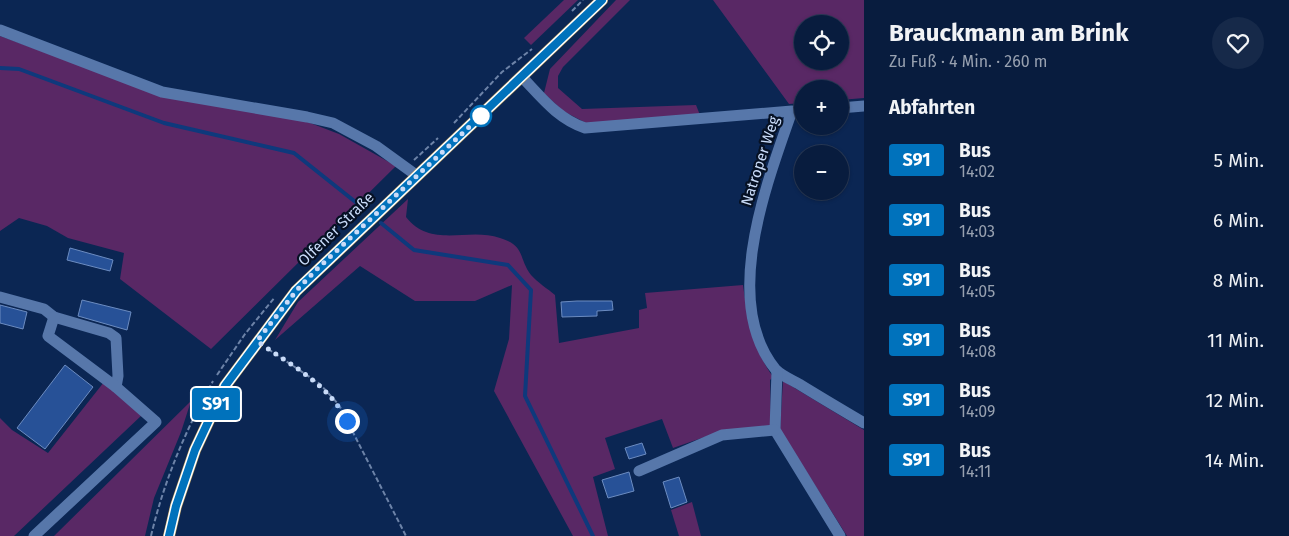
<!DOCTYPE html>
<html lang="de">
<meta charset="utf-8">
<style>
body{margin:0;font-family:"Fira Sans",sans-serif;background:#162949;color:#f1f3f6;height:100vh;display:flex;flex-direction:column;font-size:19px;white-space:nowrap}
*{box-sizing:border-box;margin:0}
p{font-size:16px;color:#98a1b0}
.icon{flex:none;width:28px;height:28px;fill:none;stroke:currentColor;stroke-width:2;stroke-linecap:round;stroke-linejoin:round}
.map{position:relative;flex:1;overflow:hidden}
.details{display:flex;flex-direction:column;background:#081c3e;width:425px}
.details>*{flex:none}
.badge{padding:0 10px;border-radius:4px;font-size:18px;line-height:32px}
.controls{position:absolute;left:794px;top:15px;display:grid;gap:10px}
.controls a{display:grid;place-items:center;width:55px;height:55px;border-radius:50%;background:#081c3e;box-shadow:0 1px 4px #0004,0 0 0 1px #293a58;font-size:25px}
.you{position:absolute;width:25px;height:25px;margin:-12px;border:4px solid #fff;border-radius:50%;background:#1a73e8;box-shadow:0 0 0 8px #1a73e833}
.map>.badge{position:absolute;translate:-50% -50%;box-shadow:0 0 0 2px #fff}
h2{padding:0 25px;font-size:19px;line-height:45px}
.round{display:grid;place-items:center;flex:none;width:52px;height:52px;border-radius:26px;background:#162949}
.head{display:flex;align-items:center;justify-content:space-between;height:85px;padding:0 25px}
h1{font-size:24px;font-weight:700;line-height:38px}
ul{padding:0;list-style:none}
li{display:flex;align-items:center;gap:15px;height:60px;padding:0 25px}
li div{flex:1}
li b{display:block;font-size:19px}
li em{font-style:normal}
li .badge{min-width:55px;font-weight:700;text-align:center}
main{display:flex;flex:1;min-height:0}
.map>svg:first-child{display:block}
.green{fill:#592865;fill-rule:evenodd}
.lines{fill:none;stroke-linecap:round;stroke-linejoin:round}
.stream{stroke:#0e397c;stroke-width:4}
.building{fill:#275197;stroke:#6c8cc1}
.path{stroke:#6d83a8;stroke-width:2;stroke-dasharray:5 2.5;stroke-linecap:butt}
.minor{stroke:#5777aa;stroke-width:11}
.major{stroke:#a38b51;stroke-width:12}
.line-casing{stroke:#fff;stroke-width:11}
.line{stroke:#0072bc;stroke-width:8}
.walk{stroke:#c9dbf8;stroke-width:5;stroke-dasharray:0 9}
.stop-dot{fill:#fff;stroke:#0072bc;stroke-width:2.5}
.labels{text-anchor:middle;stroke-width:4.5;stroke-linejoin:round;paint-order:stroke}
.street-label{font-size:15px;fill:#c9dbf8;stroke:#061124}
</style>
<main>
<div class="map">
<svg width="864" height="536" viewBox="0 0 864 536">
<rect width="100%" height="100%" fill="#0b2653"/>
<g class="green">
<path d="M 564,0 L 578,0 L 531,45 L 524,38 Z"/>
<path d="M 616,0 L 630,0 L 563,67 L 558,76 L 558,88 L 582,109 L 696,105 L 700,115 L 588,124 L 563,111 L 544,93 L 550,69 Z"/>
<path d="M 713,0 L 864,0 L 864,98 L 840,100 L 840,89 L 802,89 L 802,103 L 789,104 ZM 802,24 L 840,24 L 840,61 L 802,61 Z"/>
<path d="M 0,36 L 157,93 L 305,121 L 339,134 L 396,166 L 211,349 L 120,279 L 124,253 L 68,238 L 47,226 L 19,218 L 0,231 Z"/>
<path d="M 408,199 L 406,217 C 431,249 468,227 500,238 C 526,246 518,258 531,275 C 537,282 548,289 555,295 L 559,343 L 639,328 L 639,310 L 647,308 L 645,293 L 743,285 C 748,321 752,346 773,377 L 770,380 L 771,426 L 719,432 L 673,448 L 662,419 L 605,438 L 615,469 L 593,477 L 608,536 L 573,536 L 494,391 L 509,339 L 512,285 L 475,301 L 415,301 L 360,266 L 275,340 L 298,302 Z"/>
<path d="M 783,381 L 864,430 L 864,536 L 847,536 L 780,430 Z"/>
<path d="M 104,382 L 142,415 L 14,536 L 0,536 L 0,418 L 12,430 L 48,453 Z"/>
<path d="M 191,401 L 181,432 L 154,498 L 145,536 L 54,536 Z"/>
<path d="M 692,502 L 701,536 L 679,536 L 671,510 Z"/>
</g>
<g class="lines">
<g class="stream">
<path d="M 0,68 L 19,69 L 164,123 L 294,153 L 363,208"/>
<path d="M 381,223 L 414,250 L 508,265 L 531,290 L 525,396 L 593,536"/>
</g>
</g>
<g class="building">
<path d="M 70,248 L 113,260 L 110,271 L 67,260 Z"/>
<path d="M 82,300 L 131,312 L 127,330 L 78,316 Z"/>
<path d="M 577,301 L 612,301 L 613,310 L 597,311 L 597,316 L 562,317 L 561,302 Z"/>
<path d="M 0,305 L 27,312 L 23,329 L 0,323 Z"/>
<path d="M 65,365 L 93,387 L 45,449 L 17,428 Z"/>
<path d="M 642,443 L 646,454 L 629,459 L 625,448 Z"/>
<path d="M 629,472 L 634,491 L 608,498 L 602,480 Z"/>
<path d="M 679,477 L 687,502 L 671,508 L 663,482 Z"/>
</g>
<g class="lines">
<g class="path">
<path d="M 572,11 L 583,0"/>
<path d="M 454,123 L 502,72 L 532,49"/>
<path d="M 414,160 L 438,138"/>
<path d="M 268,349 L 320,384 L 339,405 L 406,536"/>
<path d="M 217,375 L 245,334 L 275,297"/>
<path d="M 151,536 C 164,481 185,431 213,381"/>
</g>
<g class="minor">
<path d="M 0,30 L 162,92 L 307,117 L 333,123 L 376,146 L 416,175"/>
<path d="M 522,77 C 542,98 558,119 585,128 L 792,111 C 767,183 720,302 776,370 C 782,376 792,380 799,384 C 820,397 842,410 864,423"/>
<path d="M 840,108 L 864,106"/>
<path d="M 0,297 L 44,309 L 54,317 L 109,333 L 116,338 L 118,376 L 116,387"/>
<path d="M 777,371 L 775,430 L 840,536"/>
<path d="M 639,471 L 722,435 L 775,430"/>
<path d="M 34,536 L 156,422 L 116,387 L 48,336 L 54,317"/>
</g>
<path class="major" d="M 169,536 L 176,506 L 195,450 L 225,386 L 296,291 L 602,0"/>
</g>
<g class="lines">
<defs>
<path id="line" d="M 169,536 L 176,506 L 195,450 L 225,386 L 296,291 L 602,0"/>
</defs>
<use href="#line" class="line-casing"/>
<use href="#line" class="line"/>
<path class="walk" d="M 347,421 C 328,383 290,365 257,341 L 296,291 L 316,270 L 481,116"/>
</g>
<circle class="stop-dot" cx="481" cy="116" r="10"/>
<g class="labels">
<g class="street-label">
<text transform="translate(760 161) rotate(-72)" y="5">Natroper Weg</text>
<text transform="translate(336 229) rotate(-44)" y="5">Olfener Straße</text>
</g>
</g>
</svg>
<div class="controls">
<a><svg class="icon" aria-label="locate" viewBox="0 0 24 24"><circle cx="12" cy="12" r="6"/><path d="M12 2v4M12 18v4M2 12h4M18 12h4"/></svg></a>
<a>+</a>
<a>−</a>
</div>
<div class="you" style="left:347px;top:421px"></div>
<b class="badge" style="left:216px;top:404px;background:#0072bc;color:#fff">S91</b>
</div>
<section class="details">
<div class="head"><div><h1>Brauckmann am Brink</h1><p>Zu Fuß · 4 Min. · 260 m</p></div><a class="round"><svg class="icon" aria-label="heart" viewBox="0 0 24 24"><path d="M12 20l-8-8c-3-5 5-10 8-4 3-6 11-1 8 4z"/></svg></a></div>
<h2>Abfahrten</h2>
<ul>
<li><span class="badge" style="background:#0072bc;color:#fff">S91</span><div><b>Bus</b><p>14:02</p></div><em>5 Min.</em></li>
<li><span class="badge" style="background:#0072bc;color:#fff">S91</span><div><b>Bus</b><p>14:03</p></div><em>6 Min.</em></li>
<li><span class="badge" style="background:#0072bc;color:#fff">S91</span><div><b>Bus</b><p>14:05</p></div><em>8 Min.</em></li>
<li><span class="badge" style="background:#0072bc;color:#fff">S91</span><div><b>Bus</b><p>14:08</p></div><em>11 Min.</em></li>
<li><span class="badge" style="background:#0072bc;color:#fff">S91</span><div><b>Bus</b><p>14:09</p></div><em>12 Min.</em></li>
<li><span class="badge" style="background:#0072bc;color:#fff">S91</span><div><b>Bus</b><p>14:11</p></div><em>14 Min.</em></li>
</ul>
</section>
</main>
